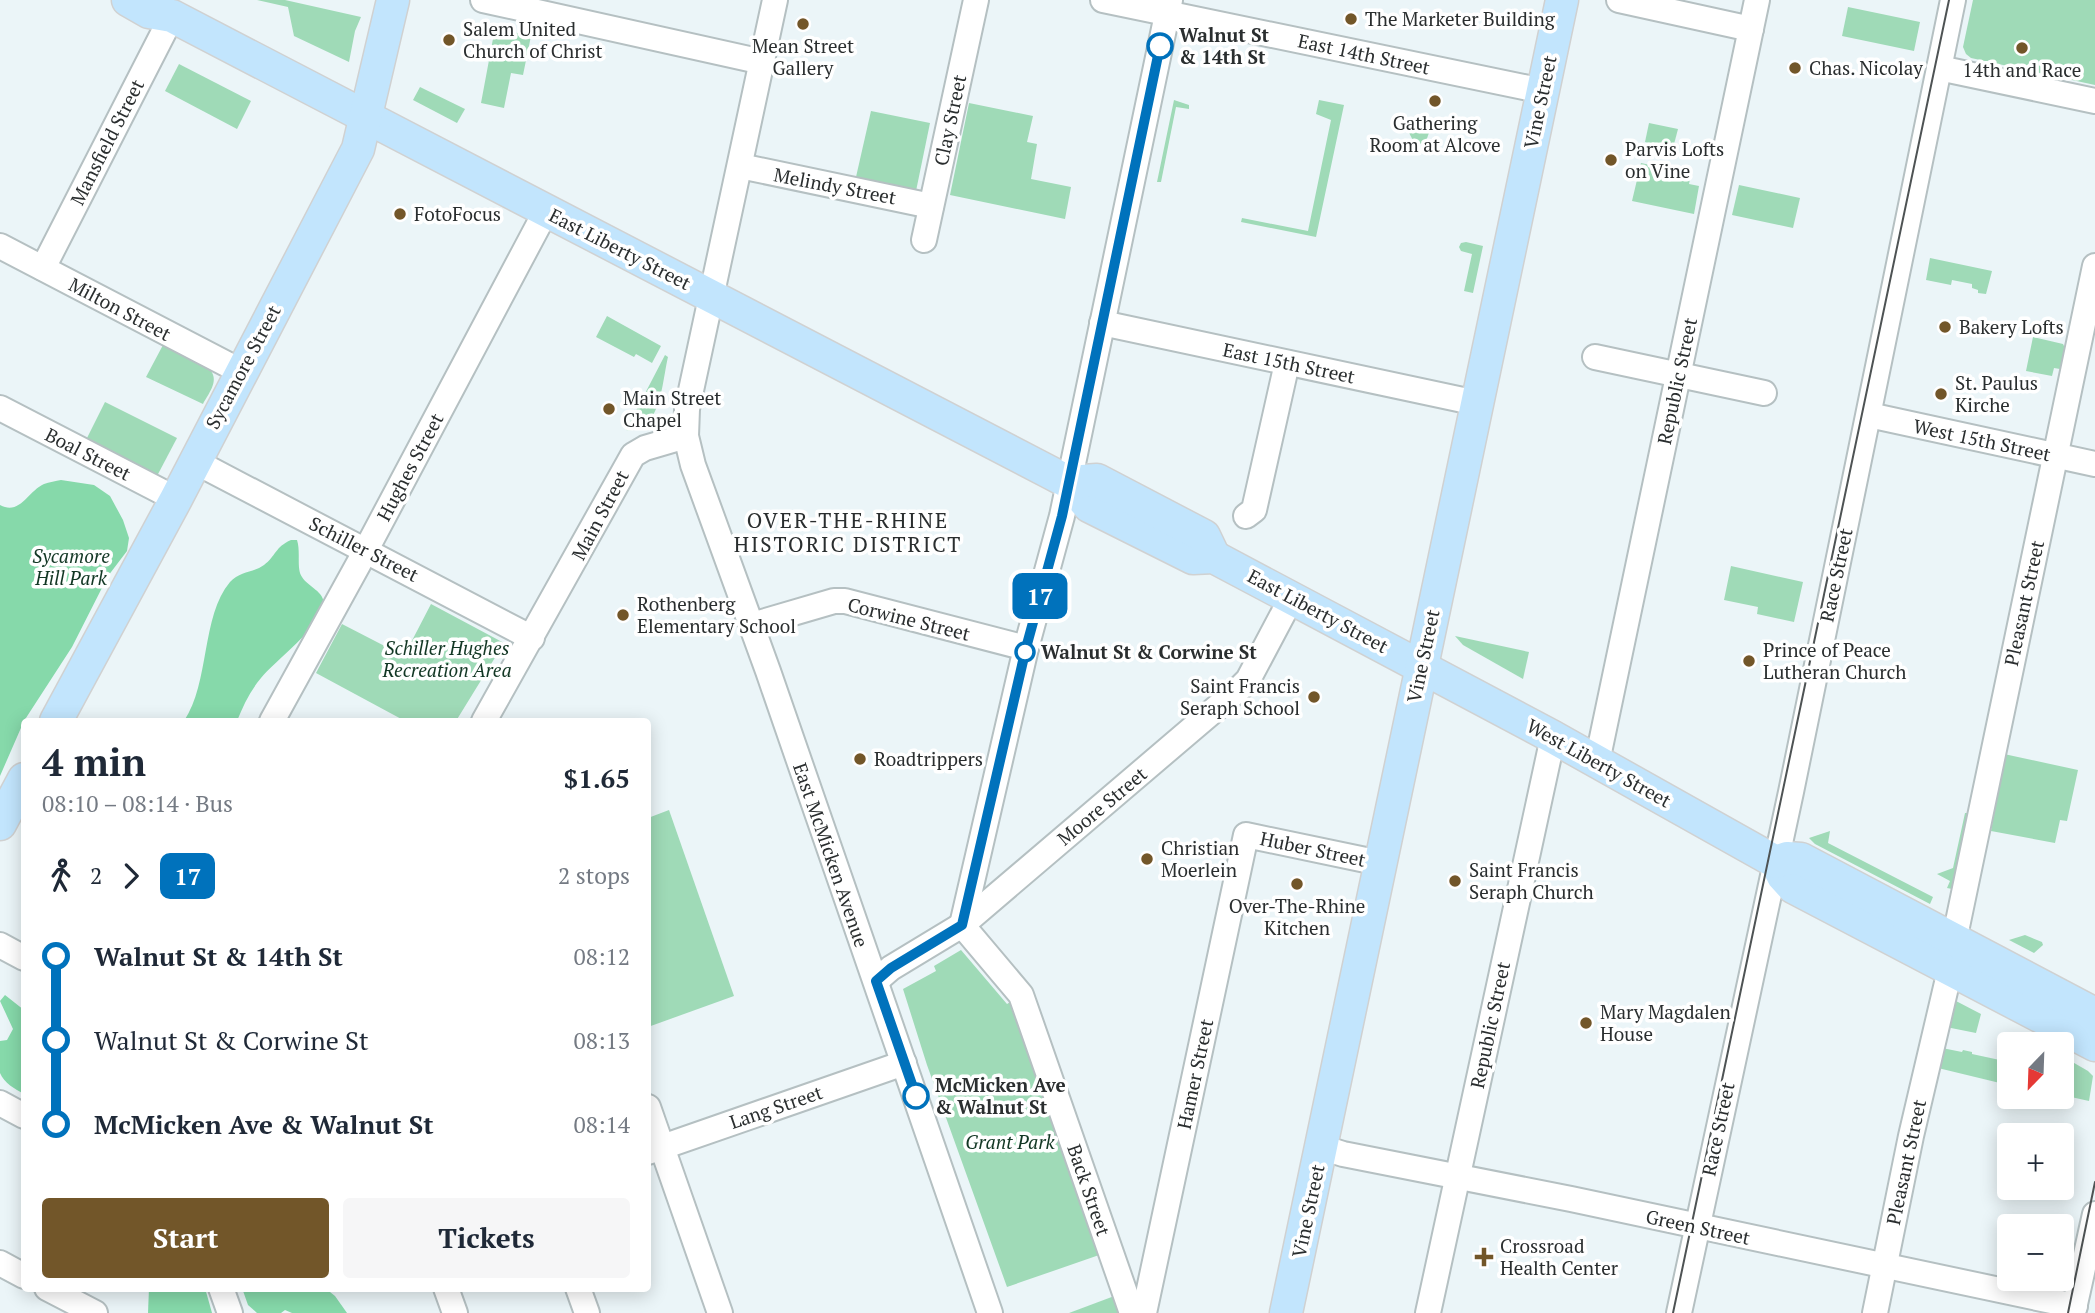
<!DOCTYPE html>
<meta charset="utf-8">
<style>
body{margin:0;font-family:"PT Serif",serif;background:#f6f6f7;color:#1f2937;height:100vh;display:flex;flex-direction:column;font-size:26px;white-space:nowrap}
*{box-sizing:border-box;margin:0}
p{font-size:23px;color:#747a83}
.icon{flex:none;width:38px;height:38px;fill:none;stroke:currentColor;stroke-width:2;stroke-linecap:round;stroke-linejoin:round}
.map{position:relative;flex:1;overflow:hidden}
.side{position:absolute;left:21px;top:718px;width:630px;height:574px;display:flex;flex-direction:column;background:#fff;border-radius:7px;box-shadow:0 4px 18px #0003}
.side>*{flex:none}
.badge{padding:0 14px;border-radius:10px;font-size:24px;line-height:46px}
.needle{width:46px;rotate:203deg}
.tools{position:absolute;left:1997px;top:1032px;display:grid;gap:14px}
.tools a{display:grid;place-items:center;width:77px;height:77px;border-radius:7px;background:#fff;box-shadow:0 4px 18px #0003;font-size:35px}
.map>.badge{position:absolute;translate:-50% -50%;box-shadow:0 0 0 4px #fff}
.legs{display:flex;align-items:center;gap:10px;height:77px;padding:0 21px;font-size:23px}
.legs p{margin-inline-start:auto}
.overview{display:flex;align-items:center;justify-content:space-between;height:119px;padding:0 21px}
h1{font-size:38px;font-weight:700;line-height:52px}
.cta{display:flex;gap:14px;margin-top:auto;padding:14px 21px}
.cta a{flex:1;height:80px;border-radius:7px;background:#725629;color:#fff;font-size:28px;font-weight:700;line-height:80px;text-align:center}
.cta a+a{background:#f6f6f7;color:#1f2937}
ul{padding:0 21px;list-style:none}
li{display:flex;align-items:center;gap:24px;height:84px;font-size:26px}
li i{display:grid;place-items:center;width:10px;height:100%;margin:0 9px;background:currentColor}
li i::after{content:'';width:18px;height:18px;margin:-9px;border:5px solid;border-radius:50%;background:#fff}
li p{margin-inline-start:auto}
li:first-child i{background:linear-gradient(#0000 50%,currentColor 0)}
li:last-child i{background:linear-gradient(currentColor 50%,#0000 0)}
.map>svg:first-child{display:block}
.green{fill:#9fdab7}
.forest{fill:#86d9aa}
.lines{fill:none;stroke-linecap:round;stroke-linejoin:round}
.minor-casing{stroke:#b5c0c2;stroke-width:28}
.major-casing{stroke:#d0d1d1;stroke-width:35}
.minor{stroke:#fff;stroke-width:24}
.major{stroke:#c2e5fd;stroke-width:32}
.tram{stroke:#4e5354;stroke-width:2}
.line-1-casing{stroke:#fff;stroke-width:16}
.line-1{stroke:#0072bc;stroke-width:10}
.poi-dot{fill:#725629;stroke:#fff;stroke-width:2.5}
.stop-1-dot{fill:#fff;stroke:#0072bc;stroke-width:3.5}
.labels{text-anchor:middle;stroke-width:7;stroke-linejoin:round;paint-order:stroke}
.poi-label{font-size:19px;fill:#2a2e2f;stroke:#fff;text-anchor:start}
.stop-label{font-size:19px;font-weight:bold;fill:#2a2e2f;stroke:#fff;text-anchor:start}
.street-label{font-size:19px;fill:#2a2e2f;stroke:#fff}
.park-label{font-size:19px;font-style:italic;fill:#123724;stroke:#fff}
.neighbourhood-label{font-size:21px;letter-spacing:2px;fill:#2a2e2f;stroke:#fff}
</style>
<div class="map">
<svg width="2095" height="1313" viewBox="0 0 2095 1313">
<rect width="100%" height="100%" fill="#ebf5f8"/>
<g class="green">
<path d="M 257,0 L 285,0 L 361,17 L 355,31 L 349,62 L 294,36 L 288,7 Z"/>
<path d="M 1973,0 L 2095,0 L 2095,85 L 1971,58 L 1966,54 L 1963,47 Z"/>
<path d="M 1848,7 L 1920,22 L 1914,51 L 1842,36 Z"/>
<path d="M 495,28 L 531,36 L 523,75 L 511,73 L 504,108 L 481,103 Z"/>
<path d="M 179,64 L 251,101 L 237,129 L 165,91 Z"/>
<path d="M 420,87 L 465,109 L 457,123 L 413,100 Z"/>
<path d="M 1174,100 L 1189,105 L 1189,109 L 1176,107 L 1161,182 L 1157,182 Z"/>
<path d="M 1319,100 L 1344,105 L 1316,237 L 1241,222 L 1242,218 L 1308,231 L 1331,120 L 1316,114 Z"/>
<path d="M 969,103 L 1033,116 L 1027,142 L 1037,144 L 1031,179 L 1071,187 L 1065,219 L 950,195 Z"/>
<path d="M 871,111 L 930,123 L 916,191 L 856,177 Z"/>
<path d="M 1409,117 L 1433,122 L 1426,141 L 1416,146 L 1408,131 Z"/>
<path d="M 1649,123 L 1678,129 L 1673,148 L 1645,142 Z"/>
<path d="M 1641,163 L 1691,174 L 1689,184 L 1699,186 L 1694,214 L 1632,201 Z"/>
<path d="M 1739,185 L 1800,198 L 1793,228 L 1732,215 Z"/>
<path d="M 1466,242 L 1483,246 L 1473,293 L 1464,291 L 1472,254 L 1461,251 L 1459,247 L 1461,243 Z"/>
<path d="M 1930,258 L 1992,271 L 1986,294 L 1978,293 L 1978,290 L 1972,288 L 1972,284 L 1952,280 L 1951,285 L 1926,280 Z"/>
<path d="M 607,316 L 661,346 L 652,363 L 636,354 L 634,357 L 596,337 Z"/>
<path d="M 2033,337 L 2063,344 L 2065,348 L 2060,369 L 2054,368 L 2052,376 L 2026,371 Z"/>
<path d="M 163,345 L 211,371 C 219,382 208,394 203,404 L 146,377 Z"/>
<path d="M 665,355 L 668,357 C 662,382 661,434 626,430 Z"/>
<path d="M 105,402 L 177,438 L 157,476 L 86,440 Z"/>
<path d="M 1731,566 L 1803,582 L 1794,622 L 1757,614 L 1758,607 L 1724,600 Z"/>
<path d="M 431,604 L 504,643 L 456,721 L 405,721 L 316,673 L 342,624 L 404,656 Z"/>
<path d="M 1455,636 L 1529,652 L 1523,679 L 1463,645 Z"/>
<path d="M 2004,754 L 2078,770 L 2067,821 L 2060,820 L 2055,843 L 1991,831 Z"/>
<path d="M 669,810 L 734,996 L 648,1027 L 648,818 Z"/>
<path d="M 1965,813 L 1968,813 L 1952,889 L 1947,888 L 1950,881 L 1937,874 L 1953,868 Z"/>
<path d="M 1830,831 L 1828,843 L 1933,897 L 1930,904 L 1815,844 L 1809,838 Z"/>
<path d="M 2025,935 L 2042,942 L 2043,945 L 2034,953 L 2009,940 Z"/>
<path d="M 961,950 L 1007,1004 L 1012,1001 L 1102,1254 L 1007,1287 L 927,1065 L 903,989 L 936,971 L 934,966 Z"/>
<path d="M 1956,1001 L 1981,1014 L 1976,1033 L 1946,1027 L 1950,1008 L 1954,1008 Z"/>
<path d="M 1942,1048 L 1962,1052 L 1963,1050 L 1972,1052 L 1972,1054 L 2009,1062 L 2009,1088 L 2004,1087 L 2004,1084 L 1938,1068 Z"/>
<path d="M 2062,1056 L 2088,1071 L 2093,1076 L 2089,1101 L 2062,1095 Z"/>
<path d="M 1117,1295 L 1122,1313 L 1069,1313 Z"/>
</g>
<g class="forest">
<path d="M 61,480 L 94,485 L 110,496 L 123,520 L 129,538 L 127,551 L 108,576 L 72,647 L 24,721 L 0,776 L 0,505 C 20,516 28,491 44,484 C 49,482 56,481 61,480 Z"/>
<path d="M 291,540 L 297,540 C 301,552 296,568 302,577 C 309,588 325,591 324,606 C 322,625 274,662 261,678 C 250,691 243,706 237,721 L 184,721 C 210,683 201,616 230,582 C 240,571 253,573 264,565 C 276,556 275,547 291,540 Z"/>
<path d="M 5,995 L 24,1010 L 24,1094 C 15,1089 4,1083 0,1073 L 0,1041 L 7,1040 L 13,1029 L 0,1001 Z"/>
<path d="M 149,1288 L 205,1288 L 212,1313 L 148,1313 Z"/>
<path d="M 242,1288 L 325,1288 L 335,1296 L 347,1313 L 292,1313 L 285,1310 L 281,1313 L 257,1313 L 248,1305 Z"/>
</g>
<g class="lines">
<defs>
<g id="minor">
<path d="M 483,0 L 763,62"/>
<path d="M 775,0 L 687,409 L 686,436 L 693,465 L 768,671 L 990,1313"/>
<path d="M 1103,0 L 1543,91"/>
<path d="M 1619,0 L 1751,29"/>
<path d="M 1939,68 L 2095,101"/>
<path d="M 740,166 L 931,206"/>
<path d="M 924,240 L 976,0"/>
<path d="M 0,246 L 240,371"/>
<path d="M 43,268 L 172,16"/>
<path d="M 1102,323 L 1477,403"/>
<path d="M 1595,357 L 1764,393"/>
<path d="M 0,408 L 176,499"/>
<path d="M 1869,415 L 2095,464"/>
<path d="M 194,461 L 532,638"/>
<path d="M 1246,516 L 1254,510 L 1287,363"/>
<path d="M 752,625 L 834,601 L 845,601 L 1026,648"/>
<path d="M 272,721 L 359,563 L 546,211"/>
<path d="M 484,721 L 633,455 L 645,448 L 686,436"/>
<path d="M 1597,762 L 1757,0"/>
<path d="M 962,925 L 1026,648 L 1062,516 L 1170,0"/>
<path d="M 962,925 L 1021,995 L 1132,1313"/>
<path d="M 1954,941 L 2095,266"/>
<path d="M 0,945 L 24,958"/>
<path d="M 876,981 L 891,968 L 962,925 L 1240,688 L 1248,680 L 1292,597"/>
<path d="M 0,1103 L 24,1116"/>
<path d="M 648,1107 L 720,1313"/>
<path d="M 1321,1147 L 1343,1154 L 1571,1199 L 2075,1306"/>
<path d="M 648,1152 L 904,1063"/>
<path d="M 0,1263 L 24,1276"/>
<path d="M 47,1288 L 95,1313"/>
<path d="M 221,1288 L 230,1313"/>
<path d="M 446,1288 L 455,1313"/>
<path d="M 578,1288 L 587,1313"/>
<path d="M 1144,1313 L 1246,835 L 1380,863"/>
<path d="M 1428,1313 L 1553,737"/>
<path d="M 1679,1313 L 1791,792 L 1953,0"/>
<path d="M 1875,1313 L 1911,1136 L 1950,970"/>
<path d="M 2073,1313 L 2095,1214"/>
</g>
<g id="major">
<path d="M 128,0 L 149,12 L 172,16 L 1053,474 L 1068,482 L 1089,506 L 1193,558 L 1214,557 L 1553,737 L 1776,862 L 1783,876 L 1793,887 L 2095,1045"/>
<path d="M 1068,482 L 1097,480 L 1204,536 L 1214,557"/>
<path d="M 56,721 L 176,499 L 358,149 L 393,0"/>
<path d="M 0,824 L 24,779"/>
<path d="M 1776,862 L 1787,858 L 1801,859 L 2095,1014"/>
<path d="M 1286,1313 L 1562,0"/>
</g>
</defs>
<use href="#minor" class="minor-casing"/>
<use href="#major" class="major-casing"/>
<use href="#minor" class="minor"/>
<use href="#major" class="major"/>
<g class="tram">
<path d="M 1673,1313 L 1949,0"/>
<path d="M 2068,1313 L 2095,1182"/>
</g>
</g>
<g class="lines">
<defs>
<path id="line-1" d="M 916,1096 L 876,981 L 891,968 L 962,925 L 1026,648 L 1062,516 L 1160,46"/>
</defs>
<use href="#line-1" class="line-1-casing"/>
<use href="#line-1" class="line-1"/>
</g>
<g class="poi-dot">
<circle cx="1351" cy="19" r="7"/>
<circle cx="803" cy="24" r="7"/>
<circle cx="449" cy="40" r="7"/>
<circle cx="2022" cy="48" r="7"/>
<circle cx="1795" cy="68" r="7"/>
<circle cx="1435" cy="101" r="7"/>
<circle cx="1611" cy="160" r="7"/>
<circle cx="400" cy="214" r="7"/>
<circle cx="1945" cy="327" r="7"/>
<circle cx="1941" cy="394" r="7"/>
<circle cx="609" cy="409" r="7"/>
<circle cx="623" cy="615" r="7"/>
<circle cx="1749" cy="661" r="7"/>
<circle cx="1314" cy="697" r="7"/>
<circle cx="860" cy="759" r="7"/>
<circle cx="1147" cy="859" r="7"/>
<circle cx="1455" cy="881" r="7"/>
<circle cx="1297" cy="884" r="7"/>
<circle cx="1586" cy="1023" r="7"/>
<path d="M1480.5 1246.5h7v7h7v7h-7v7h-7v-7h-7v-7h7z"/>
</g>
<g class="stop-1-dot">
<circle cx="1160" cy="46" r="12"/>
<circle cx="1025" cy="652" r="9"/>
<circle cx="916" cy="1096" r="12"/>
</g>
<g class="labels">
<g class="poi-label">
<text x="1365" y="26">The Marketer Building</text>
<text x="463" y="36">Salem United<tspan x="463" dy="22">Church of Christ</tspan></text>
<text x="803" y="53" text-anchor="middle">Mean Street<tspan x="803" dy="22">Gallery</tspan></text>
<text x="1809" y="75">Chas. Nicolay</text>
<text x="2022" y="77" text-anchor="middle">14th and Race</text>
<text x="1435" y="130" text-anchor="middle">Gathering<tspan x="1435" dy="22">Room at Alcove</tspan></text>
<text x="1625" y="156">Parvis Lofts<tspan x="1625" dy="22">on Vine</tspan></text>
<text x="414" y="221">FotoFocus</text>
<text x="1959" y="334">Bakery Lofts</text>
<text x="1955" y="390">St. Paulus<tspan x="1955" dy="22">Kirche</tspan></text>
<text x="623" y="405">Main Street<tspan x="623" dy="22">Chapel</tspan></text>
<text x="637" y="611">Rothenberg<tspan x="637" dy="22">Elementary School</tspan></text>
<text x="1763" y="657">Prince of Peace<tspan x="1763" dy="22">Lutheran Church</tspan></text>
<text x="1300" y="693" text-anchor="end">Saint Francis<tspan x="1300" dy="22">Seraph School</tspan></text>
<text x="874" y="766">Roadtrippers</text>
<text x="1161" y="855">Christian<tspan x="1161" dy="22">Moerlein</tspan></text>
<text x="1469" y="877">Saint Francis<tspan x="1469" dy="22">Seraph Church</tspan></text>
<text x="1297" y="913" text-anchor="middle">Over-The-Rhine<tspan x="1297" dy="22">Kitchen</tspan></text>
<text x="1600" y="1019">Mary Magdalen<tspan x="1600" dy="22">House</tspan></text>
<text x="1500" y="1253">Crossroad<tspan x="1500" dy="22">Health Center</tspan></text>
</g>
<g class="stop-label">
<text x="1179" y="42">Walnut St<tspan x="1179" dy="22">&amp; 14th St</tspan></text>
<text x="1041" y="659">Walnut St &amp; Corwine St</text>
<text x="935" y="1092">McMicken Ave<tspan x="935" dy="22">&amp; Walnut St</tspan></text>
</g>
<g class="street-label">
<text transform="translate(1364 54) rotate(12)" y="7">East 14th Street</text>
<text transform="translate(1540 102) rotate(-78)" y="7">Vine Street</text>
<text transform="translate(950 120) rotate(-78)" y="7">Clay Street</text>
<text transform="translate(107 142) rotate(-63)" y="7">Mansfield Street</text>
<text transform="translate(835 186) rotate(11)" y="7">Melindy Street</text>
<text transform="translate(620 249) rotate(27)" y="7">East Liberty Street</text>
<text transform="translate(120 309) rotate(28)" y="7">Milton Street</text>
<text transform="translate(1289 363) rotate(12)" y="7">East 15th Street</text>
<text transform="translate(243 367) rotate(-62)" y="7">Sycamore Street</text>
<text transform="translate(1677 381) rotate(-78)" y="7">Republic Street</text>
<text transform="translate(1982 440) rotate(12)" y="7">West 15th Street</text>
<text transform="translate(88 454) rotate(27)" y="7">Boal Street</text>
<text transform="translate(410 467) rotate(-62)" y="7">Hughes Street</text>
<text transform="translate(600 515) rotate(-62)" y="7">Main Street</text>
<text transform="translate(364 549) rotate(27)" y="7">Schiller Street</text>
<text transform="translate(1836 575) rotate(-78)" y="7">Race Street</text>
<text transform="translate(2024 603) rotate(-78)" y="7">Pleasant Street</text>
<text transform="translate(1318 611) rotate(28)" y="7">East Liberty Street</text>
<text transform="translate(909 619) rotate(14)" y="7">Corwine Street</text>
<text transform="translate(1423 656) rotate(-78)" y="7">Vine Street</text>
<text transform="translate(1599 763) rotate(29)" y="7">West Liberty Street</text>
<text transform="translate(1102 806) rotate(-40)" y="7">Moore Street</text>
<text transform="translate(1313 849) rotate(12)" y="7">Huber Street</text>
<text transform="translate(831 855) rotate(71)" y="7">East McMicken Avenue</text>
<text transform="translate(1490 1025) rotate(-78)" y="7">Republic Street</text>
<text transform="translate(1195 1074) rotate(-78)" y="7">Hamer Street</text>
<text transform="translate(776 1107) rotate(-19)" y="7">Lang Street</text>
<text transform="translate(1718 1129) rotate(-78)" y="7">Race Street</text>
<text transform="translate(1906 1162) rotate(-78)" y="7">Pleasant Street</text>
<text transform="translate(1089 1190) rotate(71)" y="7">Back Street</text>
<text transform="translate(1308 1211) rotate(-78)" y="7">Vine Street</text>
<text transform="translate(1698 1227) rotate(12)" y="7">Green Street</text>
</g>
<g class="park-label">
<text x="71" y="563">Sycamore<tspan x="71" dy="22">Hill Park</tspan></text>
<text x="447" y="655">Schiller Hughes<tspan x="447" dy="22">Recreation Area</tspan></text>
<text x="1010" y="1149">Grant Park</text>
</g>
<g class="neighbourhood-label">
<text x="848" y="528">OVER-THE-RHINE<tspan x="848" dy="24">HISTORIC DISTRICT</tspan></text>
</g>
</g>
</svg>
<div class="tools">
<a><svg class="needle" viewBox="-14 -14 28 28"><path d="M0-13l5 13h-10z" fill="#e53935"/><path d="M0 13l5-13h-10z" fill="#747a83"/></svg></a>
<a>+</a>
<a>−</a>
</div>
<b class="badge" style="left:1040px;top:596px;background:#0072bc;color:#fff">17</b>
<section class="side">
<div class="overview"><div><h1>4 min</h1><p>08:10 – 08:14 · Bus</p></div><b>$1.65</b></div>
<div class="legs"><svg class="icon" aria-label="walk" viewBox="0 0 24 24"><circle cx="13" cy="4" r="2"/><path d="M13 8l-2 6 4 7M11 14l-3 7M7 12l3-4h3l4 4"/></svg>2<svg class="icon" aria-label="forward" viewBox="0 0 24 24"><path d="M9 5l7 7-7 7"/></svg><b class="badge" style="background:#0072bc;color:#fff">17</b><p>2 stops</p></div>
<ul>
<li><i style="color:#0072bc"></i><b>Walnut St &amp; 14th St</b><p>08:12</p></li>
<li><i style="color:#0072bc"></i><span>Walnut St &amp; Corwine St</span><p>08:13</p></li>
<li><i style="color:#0072bc"></i><b>McMicken Ave &amp; Walnut St</b><p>08:14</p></li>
</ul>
<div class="cta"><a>Start</a><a>Tickets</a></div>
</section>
</div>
